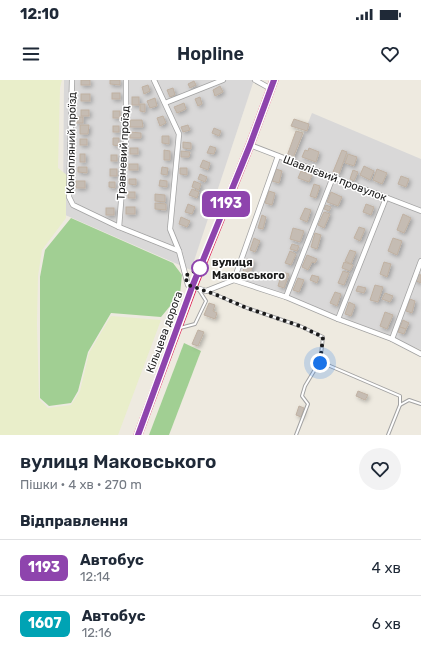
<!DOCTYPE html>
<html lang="uk">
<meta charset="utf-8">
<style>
body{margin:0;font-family:Rubik,sans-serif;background:#f2f2f3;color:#1f2937;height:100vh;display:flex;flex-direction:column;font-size:15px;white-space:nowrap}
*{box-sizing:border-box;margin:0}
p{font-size:13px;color:#747a83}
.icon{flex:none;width:22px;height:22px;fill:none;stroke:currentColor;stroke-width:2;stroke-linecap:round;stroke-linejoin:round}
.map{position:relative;height:355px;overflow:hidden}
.drawer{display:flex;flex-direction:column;background:#fff;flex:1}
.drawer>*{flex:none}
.badge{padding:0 8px;border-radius:6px;font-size:14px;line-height:26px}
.you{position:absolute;width:20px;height:20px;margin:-10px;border:3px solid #fff;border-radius:50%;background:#1a73e8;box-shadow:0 0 0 6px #1a73e833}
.map>.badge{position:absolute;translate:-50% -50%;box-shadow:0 0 0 2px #fff}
h2{padding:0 20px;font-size:15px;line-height:36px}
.round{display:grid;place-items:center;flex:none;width:42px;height:42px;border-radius:21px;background:#f2f2f3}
.headline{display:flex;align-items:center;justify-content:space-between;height:68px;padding:0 20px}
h1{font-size:19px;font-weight:600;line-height:30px}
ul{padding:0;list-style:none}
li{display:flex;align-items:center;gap:12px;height:56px;padding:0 20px;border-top:1px solid #e0e1e3}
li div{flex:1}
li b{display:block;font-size:15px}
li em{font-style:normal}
li .badge{min-width:44px;font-weight:700;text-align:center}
.status{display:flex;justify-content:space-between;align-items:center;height:28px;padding:0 20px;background:#fff;direction:ltr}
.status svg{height:11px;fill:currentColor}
header{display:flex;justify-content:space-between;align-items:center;height:52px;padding:0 20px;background:#fff;font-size:18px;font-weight:600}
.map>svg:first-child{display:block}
.residential{fill:#d9d8d8}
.farmland{fill:#e9eeca}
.forest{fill:#a1cf93}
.building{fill:#c5bcb3;stroke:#c0b1a2;filter:url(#shadow)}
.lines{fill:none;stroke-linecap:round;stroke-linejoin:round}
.service-casing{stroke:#a2a2a2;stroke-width:4}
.minor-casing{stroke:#a2a2a2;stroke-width:6}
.trunk-casing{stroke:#dd1c52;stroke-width:9}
.service{stroke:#fff;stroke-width:2}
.minor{stroke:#fff;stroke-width:4.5}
.trunk{stroke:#f4ad92;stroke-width:7}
.line-casing{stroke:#fff;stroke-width:9}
.line{stroke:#8e44ad;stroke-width:6}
.walk{stroke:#1b1b1b;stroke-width:4;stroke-dasharray:0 7.2}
.stop-dot{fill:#fff;stroke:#8e44ad;stroke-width:2}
.labels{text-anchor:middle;stroke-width:3;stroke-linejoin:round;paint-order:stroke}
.street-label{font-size:11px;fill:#1b1b1b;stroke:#fff}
.stop-label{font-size:11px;font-weight:bold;fill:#1b1b1b;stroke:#fff;text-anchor:start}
</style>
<div class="status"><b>12:10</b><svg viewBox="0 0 49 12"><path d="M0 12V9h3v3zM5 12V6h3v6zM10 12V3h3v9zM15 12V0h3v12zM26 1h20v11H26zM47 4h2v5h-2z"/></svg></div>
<header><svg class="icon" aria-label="menu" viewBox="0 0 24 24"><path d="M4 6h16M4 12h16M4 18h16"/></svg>Hopline<svg class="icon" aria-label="heart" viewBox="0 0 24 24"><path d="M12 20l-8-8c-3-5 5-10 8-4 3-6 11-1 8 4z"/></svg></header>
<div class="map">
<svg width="421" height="355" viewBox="0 0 421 355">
<defs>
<filter id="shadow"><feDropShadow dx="2" dy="2" stdDeviation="2" flood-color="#0004"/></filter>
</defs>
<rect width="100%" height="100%" fill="#eeeae0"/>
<g class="residential">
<path d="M 64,0 L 254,0 L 191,190 L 63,134 Z"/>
<path d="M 312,33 L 421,79 L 421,270 L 380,252 L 237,198 L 279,79 L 292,83 Z"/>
</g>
<path class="farmland" d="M 0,0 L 62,0 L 60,8 L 58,88 L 68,96 L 66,119 L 66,138 L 42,170 L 38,196 L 37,244 L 39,319 L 48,328 L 71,325 L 80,311 L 89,273 L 111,236 L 161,240 L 118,355 L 0,355 Z"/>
<g class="forest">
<path d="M 71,138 L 173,183 L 182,195 L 180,214 L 161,237 L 111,233 L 88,272 L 78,311 L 71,323 L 49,326 L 40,318 L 40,197 L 45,170 Z"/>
<path d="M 184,263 L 201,271 L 169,355 L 149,355 Z"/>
</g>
<g class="building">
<rect x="81" y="0" width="9" height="5"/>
<path d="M 110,0 L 120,0 L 120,5 L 110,4 Z"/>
<path d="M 194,1 L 196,5 L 190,8 L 188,4 Z"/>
<path d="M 148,5 L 150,11 L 144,14 L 142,7 Z"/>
<path d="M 220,6 L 223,12 L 215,16 L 213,10 Z"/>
<path d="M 173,8 L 175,15 L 170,17 L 167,10 Z"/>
<rect x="112" y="13" width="8" height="6"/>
<rect x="81" y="14" width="9" height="7"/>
<rect x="132" y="17" width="7" height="8"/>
<path d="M 200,17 L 202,24 L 198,26 L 195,19 Z"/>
<path d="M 155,18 L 157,26 L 150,28 L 147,21 Z"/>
<path d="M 184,23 L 186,29 L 177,33 L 174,27 Z"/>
<path d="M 140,24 L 145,24 L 145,32 L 140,31 Z"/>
<rect x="81" y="30" width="8" height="6"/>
<rect x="113" y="31" width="7" height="7"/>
<path d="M 163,36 L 166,43 L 160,46 L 157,38 Z"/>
<rect x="76" y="37" width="7" height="6"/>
<path d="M 294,39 L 309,44 L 307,51 L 291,46 Z"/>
<path d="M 130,40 L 142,40 L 143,47 L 130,47 Z"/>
<path d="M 80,45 L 89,45 L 88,54 L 80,54 Z"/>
<path d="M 188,45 L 190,50 L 183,52 L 181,47 Z"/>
<rect x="113" y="46" width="6" height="6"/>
<path d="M 214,48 L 221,51 L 219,56 L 212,53 Z"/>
<path d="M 296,51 L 303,53 L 293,78 L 287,76 Z"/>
<path d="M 130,52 L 141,53 L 141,58 L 130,58 Z"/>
<path d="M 162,56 L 169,56 L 169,64 L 162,63 Z"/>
<path d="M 113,58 L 119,58 L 119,66 L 113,65 Z"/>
<rect x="80" y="59" width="7" height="6"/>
<path d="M 183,62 L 191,63 L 191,69 L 183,68 Z"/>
<path d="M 210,66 L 216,68 L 214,74 L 207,73 Z"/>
<rect x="130" y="68" width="8" height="6"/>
<path d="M 309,68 L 319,72 L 316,82 L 302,77 L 305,70 L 308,71 Z"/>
<path d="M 164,70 L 170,71 L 170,80 L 164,80 Z"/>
<path d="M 342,70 L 347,72 L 339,94 L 333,92 Z"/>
<path d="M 181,71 L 190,72 L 189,77 L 181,77 Z"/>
<rect x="80" y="74" width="5" height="8"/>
<path d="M 348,74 L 357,77 L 354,86 L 345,83 Z"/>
<rect x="111" y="75" width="6" height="6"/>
<path d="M 203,80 L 210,83 L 208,90 L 200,87 Z"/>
<rect x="129" y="84" width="9" height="6"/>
<path d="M 364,86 L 374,91 L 370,100 L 360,95 Z"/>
<path d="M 78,87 L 87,87 L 87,93 L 78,92 Z"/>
<path d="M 162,87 L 168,88 L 167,95 L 161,94 Z"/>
<path d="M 180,88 L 187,88 L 187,95 L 180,94 Z"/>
<rect x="110" y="89" width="7" height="7"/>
<path d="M 276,89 L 282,91 L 279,103 L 272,101 Z"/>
<path d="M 377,89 L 387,93 L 382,104 L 373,100 Z"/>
<path d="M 353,90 L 358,92 L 354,101 L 350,99 Z"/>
<path d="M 301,91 L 312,95 L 309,102 L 298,98 Z"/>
<path d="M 200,94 L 207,97 L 205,102 L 198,99 Z"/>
<path d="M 401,96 L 409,99 L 406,107 L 398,104 Z"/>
<path d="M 129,99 L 136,99 L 136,105 L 129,104 Z"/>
<path d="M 160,100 L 167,101 L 167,107 L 159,106 Z"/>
<rect x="76" y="101" width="9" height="7"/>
<path d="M 194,101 L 201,104 L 199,110 L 192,107 Z"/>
<path d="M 109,102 L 115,102 L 115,108 L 109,107 Z"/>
<path d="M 314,104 L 320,106 L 316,118 L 310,116 Z"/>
<path d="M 192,109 L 199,112 L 197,118 L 189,115 Z"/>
<path d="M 269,111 L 275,113 L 272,125 L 265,123 Z"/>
<rect x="128" y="112" width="7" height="6"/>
<path d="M 331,112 L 342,117 L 338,126 L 327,122 Z"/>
<path d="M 155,114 L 165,115 L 165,122 L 155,121 Z"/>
<path d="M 155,123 L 166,124 L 166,130 L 155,129 Z"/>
<path d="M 188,124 L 195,127 L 192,134 L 185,132 Z"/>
<path d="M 366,124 L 374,127 L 371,135 L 363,132 Z"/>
<path d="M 326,125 L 331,127 L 329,131 L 324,129 Z"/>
<rect x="126" y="127" width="9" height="7"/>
<rect x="106" y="128" width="8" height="7"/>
<path d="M 305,128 L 311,130 L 307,142 L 300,139 Z"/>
<path d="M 324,132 L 330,134 L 324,148 L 318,145 Z"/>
<path d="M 403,134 L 411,138 L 404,153 L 397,150 Z"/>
<path d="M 262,135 L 266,137 L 263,149 L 258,148 Z"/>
<path d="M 181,137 L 190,141 L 187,147 L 179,144 Z"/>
<path d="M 359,147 L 365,149 L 360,161 L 354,158 Z"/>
<path d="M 293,148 L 304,151 L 300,162 L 290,159 Z"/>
<path d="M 315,153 L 321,155 L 317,169 L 311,167 Z"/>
<path d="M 254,158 L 260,161 L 255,172 L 250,170 Z"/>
<path d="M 393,158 L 402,161 L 397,175 L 388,171 Z"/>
<path d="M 292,164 L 299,166 L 297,171 L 290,169 Z"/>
<path d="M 350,170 L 356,172 L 351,184 L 345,181 Z"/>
<path d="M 290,171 L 296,174 L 291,185 L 285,183 Z"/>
<path d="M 307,175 L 317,179 L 315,183 L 312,182 L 308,190 L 302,187 Z"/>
<path d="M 247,179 L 254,181 L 250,193 L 243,191 Z"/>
<path d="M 344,182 L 353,185 L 350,191 L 342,188 Z"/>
<path d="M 384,182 L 391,184 L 387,197 L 380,194 Z"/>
<path d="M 343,191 L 349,193 L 344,205 L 338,203 Z"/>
<path d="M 282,192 L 289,194 L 284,208 L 278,206 Z"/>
<path d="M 417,194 L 421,195 L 421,203 L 414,200 Z"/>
<path d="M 312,195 L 319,197 L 317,203 L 310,200 Z"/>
<path d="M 298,198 L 304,200 L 299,212 L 293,210 Z"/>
<path d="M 375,205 L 383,207 L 378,222 L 370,220 Z"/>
<path d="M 358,206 L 366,208 L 364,213 L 356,211 Z"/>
<path d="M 335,212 L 341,214 L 337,226 L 330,223 Z"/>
<path d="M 385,213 L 393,216 L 390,222 L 382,219 Z"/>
<path d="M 410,219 L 415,221 L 412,233 L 406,231 Z"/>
<path d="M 349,222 L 355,225 L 351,236 L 345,234 Z"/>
<path d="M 209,223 L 215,225 L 213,231 L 217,233 L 215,239 L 204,235 Z"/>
<path d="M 385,232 L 393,235 L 387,249 L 380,246 Z"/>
<path d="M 403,240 L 409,243 L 406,249 L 400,247 Z"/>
<path d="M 400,247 L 406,249 L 404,254 L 398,252 Z"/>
<path d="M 198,250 L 204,252 L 198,266 L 192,264 Z"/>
<path d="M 358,311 L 368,315 L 365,320 L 356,316 Z"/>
<path d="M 299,326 L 304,328 L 301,337 L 296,335 Z"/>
</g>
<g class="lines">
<defs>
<g id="service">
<path d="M 207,211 L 247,228 L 300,246 L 323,257 L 320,283 L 314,291 L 305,306 L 302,316 L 308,324 L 296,355"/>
<path d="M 180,248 L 195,244 L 206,221 L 199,210"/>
<path d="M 320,283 L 330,286 L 400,316 L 400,325 L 388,355"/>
<path d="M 400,325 L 409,320 L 421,324"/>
</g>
<g id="minor">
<path d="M 72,0 L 69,117 L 73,125 L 119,147 L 179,171"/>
<path d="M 154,0 L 179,54 L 170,149 L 179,171 L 188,205 L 193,207 L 206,211 L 234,200 L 286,217 L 338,239 L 392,259 L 421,274"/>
<path d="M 255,0 L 271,9"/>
<path d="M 165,23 L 223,0"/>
<path d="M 250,65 L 421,131"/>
<path d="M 119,147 L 126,60 L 126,0"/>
<path d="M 234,200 L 278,76"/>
<path d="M 286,217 L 333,97"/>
<path d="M 338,239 L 386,118"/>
<path d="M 392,259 L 421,181"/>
</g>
<path id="trunk" d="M 138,355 L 193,207 L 250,65 L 274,0"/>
</defs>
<use href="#service" class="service-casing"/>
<use href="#minor" class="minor-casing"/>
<use href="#trunk" class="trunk-casing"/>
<use href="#service" class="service"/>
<use href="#minor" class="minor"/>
<use href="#trunk" class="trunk"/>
</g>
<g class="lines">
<defs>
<path id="line" d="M 138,355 L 192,207 L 250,65 L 274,0"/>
</defs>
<use href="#line" class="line-casing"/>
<use href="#line" class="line"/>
<path class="walk" d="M 200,188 L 185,196 L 188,205 L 217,215 L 247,228 L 300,246 L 323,257 L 320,283"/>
</g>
<circle class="stop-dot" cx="200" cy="188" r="8"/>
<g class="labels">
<g class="street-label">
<text transform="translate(71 63) rotate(-89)" y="4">Конопляний проїзд</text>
<text transform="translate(123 73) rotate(-87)" y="4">Травневий проїзд</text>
<text transform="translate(335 98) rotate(21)" y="4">Шавлієвий провулок</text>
<text transform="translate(164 252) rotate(-70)" y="4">Кільцева дорога</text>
</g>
<g class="stop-label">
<text x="212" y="186">вулиця<tspan x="212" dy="13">Маковського</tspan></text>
</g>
</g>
</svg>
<div class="you" style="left:320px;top:283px"></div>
<b class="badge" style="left:226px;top:124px;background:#8e44ad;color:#fff">1193</b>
</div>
<section class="drawer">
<div class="headline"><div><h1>вулиця Маковського</h1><p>Пішки · 4 хв · 270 m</p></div><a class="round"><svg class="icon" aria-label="heart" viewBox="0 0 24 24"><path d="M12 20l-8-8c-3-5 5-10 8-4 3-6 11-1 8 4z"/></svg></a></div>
<h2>Відправлення</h2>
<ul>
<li><span class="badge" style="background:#8e44ad;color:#fff">1193</span><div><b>Автобус</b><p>12:14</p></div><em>4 хв</em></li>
<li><span class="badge" style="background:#00a3b4;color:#fff">1607</span><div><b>Автобус</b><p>12:16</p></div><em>6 хв</em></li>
</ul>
</section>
